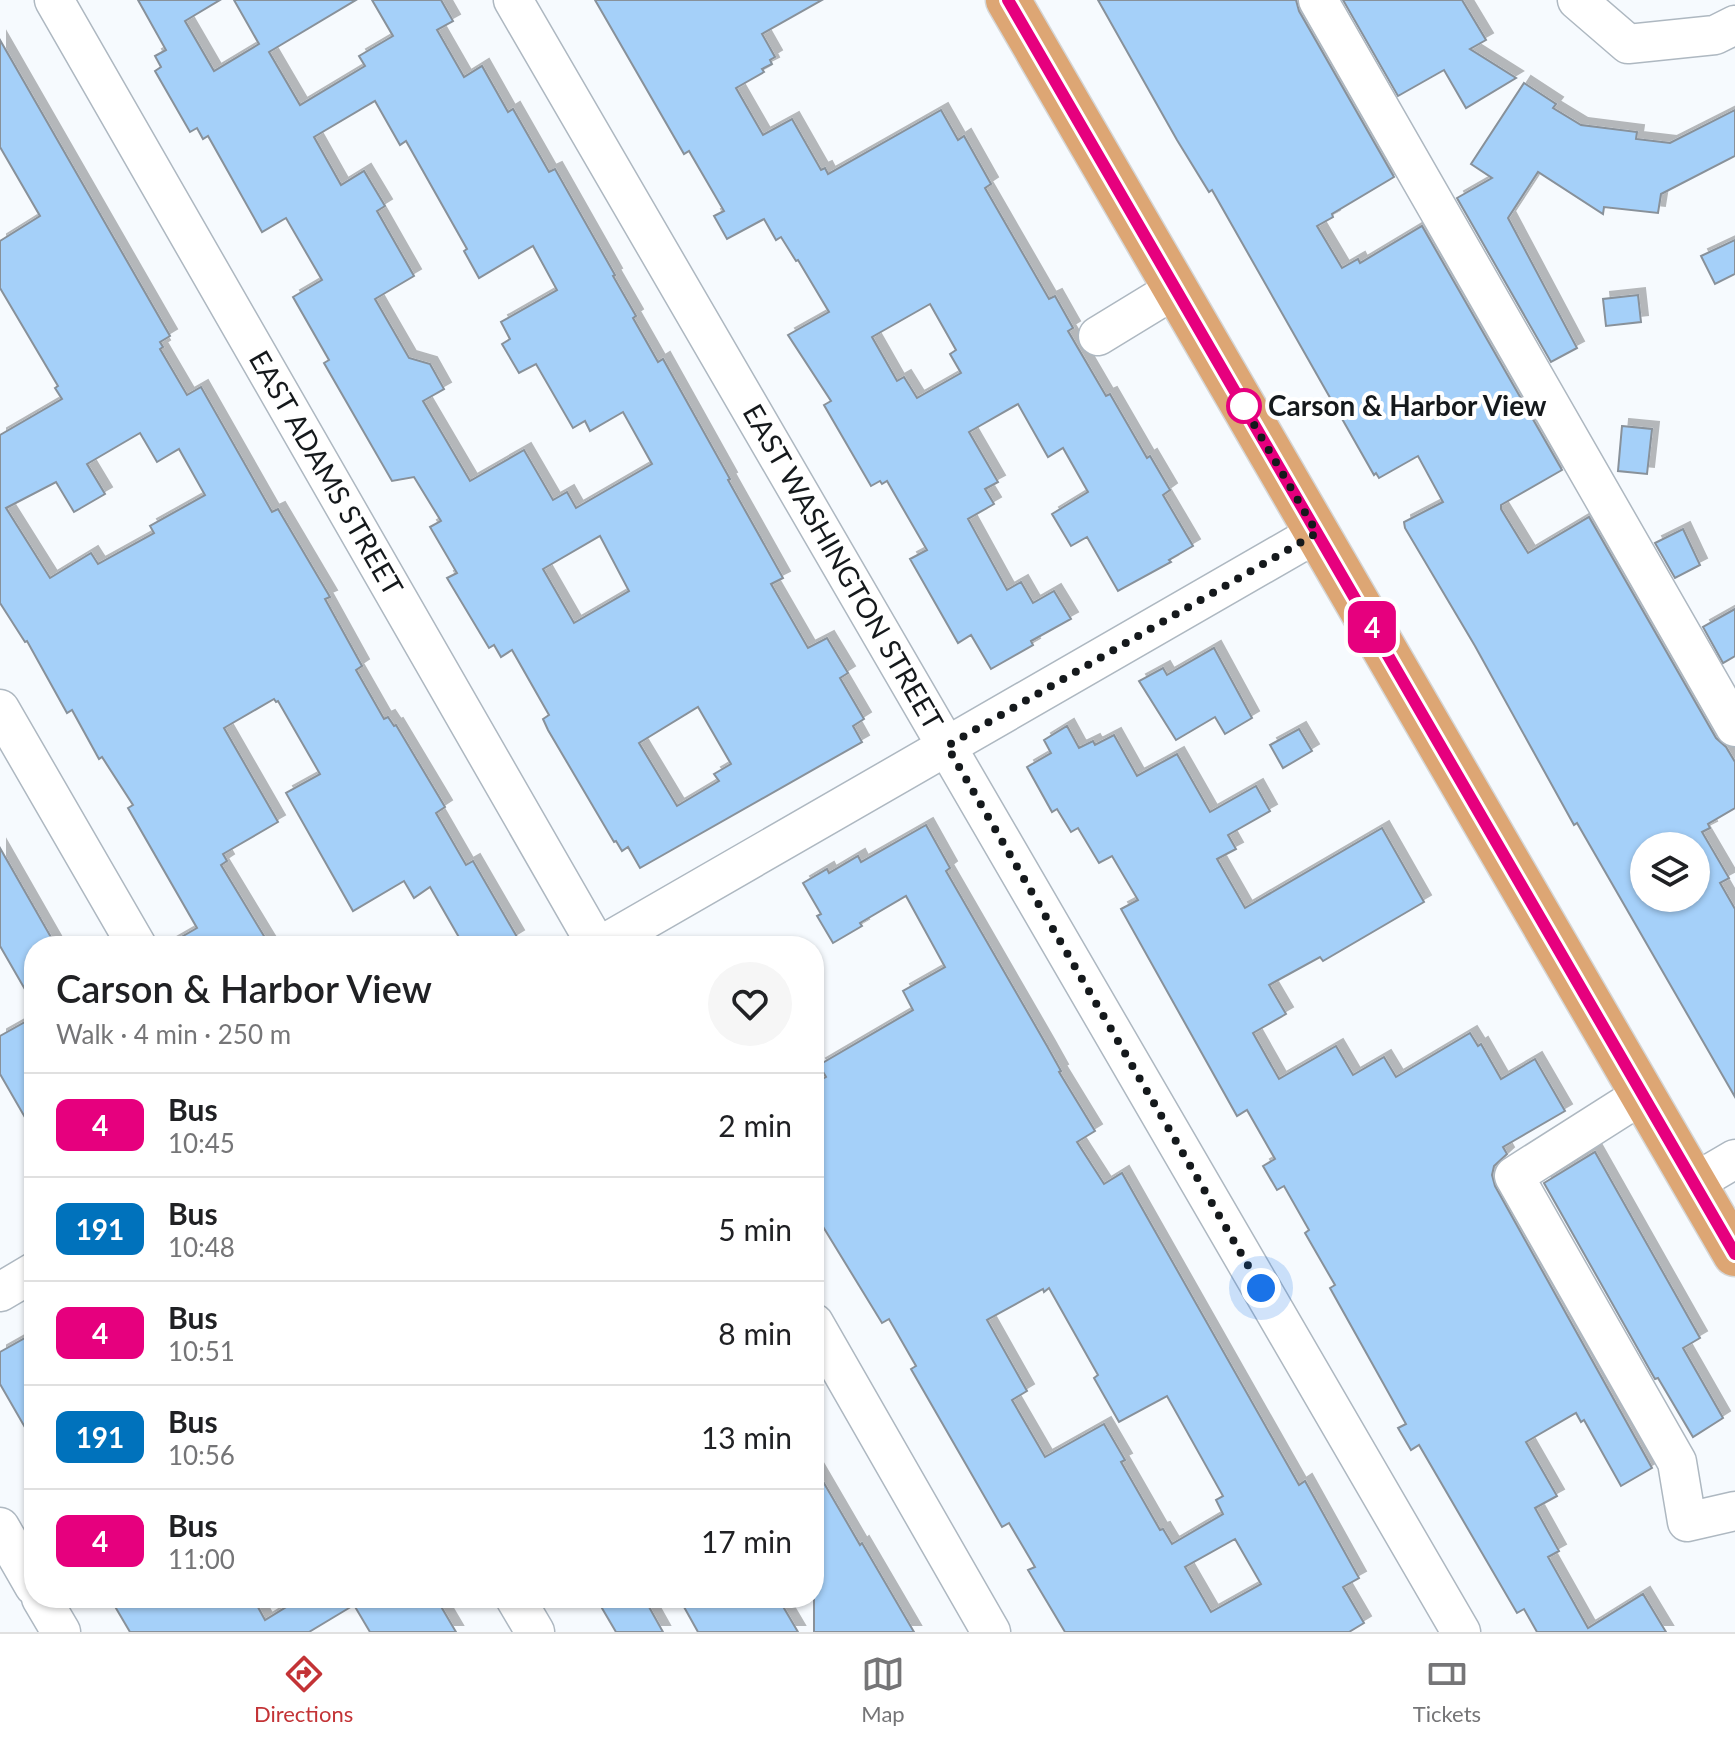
<!DOCTYPE html>
<meta charset="utf-8">
<style>
body{margin:0;font-family:Lato,sans-serif;background:#f6f6f6;color:#202124;height:100vh;display:flex;flex-direction:column;font-size:30px;white-space:nowrap}
*{box-sizing:border-box;margin:0}
p{font-size:26px;color:#757577}
.icon{flex:none;width:44px;height:44px;fill:none;stroke:currentColor;stroke-width:2;stroke-linecap:round;stroke-linejoin:round}
.map{position:relative;flex:1;overflow:hidden}
.side{position:absolute;left:24px;top:936px;width:800px;height:672px;display:flex;flex-direction:column;background:#fff;border-radius:32px;box-shadow:0 2px 6px #0004}
.side>*{flex:none}
.badge{padding:0 16px;border-radius:12px;font-size:28px;line-height:52px}
.fabs{position:absolute;left:1630px;top:832px;display:grid;gap:16px}
.fabs a{display:grid;place-items:center;width:80px;height:80px;border-radius:50%;background:#fff;box-shadow:0 2px 6px #0004;font-size:40px}
.you{position:absolute;width:40px;height:40px;margin:-20px;border:6px solid #fff;border-radius:50%;background:#1a73e8;box-shadow:0 0 0 12px #1a73e833}
.map>.badge{position:absolute;translate:-50% -50%;box-shadow:0 0 0 4px #fff}
.round{display:grid;place-items:center;flex:none;width:84px;height:84px;border-radius:42px;background:#f6f6f6}
.head{display:flex;align-items:center;justify-content:space-between;height:136px;padding:0 32px}
h1{font-size:38px;font-weight:600;line-height:60px}
ul{padding:0;list-style:none}
li{display:flex;align-items:center;gap:24px;height:104px;padding:0 32px;border-top:2px solid #e0e0e0}
li div{flex:1}
li b{display:block;font-size:30px}
li em{font-style:normal}
li .badge{min-width:88px;font-weight:700;text-align:center}
.dock{display:flex;justify-content:space-around;align-items:center;height:112px;border-top:2px solid #e0e0e0;background:#fff;font-size:22px;color:#757577}
.dock a{display:grid;justify-items:center;gap:4px}
.dock .on{color:#c33336}
.map>svg:first-child{display:block}
.building{fill:#a5d0f9;stroke:#88919a;stroke-width:2;fill-rule:evenodd;filter:url(#shadow)}
.lines{fill:none;stroke-linecap:round;stroke-linejoin:round}
.minor-casing{stroke:#aeb8c1;stroke-width:41}
.major-casing{stroke:#d5d6d6;stroke-width:47}
.minor{stroke:#fff;stroke-width:38}
.major{stroke:#dda674;stroke-width:44}
.line-casing{stroke:#fff;stroke-width:18}
.line{stroke:#e6007e;stroke-width:12}
.walk{stroke:#15191c;stroke-width:8;stroke-dasharray:0 14.4}
.stop-dot{fill:#fff;stroke:#e6007e;stroke-width:4}
.labels{text-anchor:middle;stroke-width:8;stroke-linejoin:round;paint-order:stroke}
.stop-label{font-size:28px;font-weight:bold;fill:#15191c;stroke:#fff;text-anchor:start}
.street-label{font-size:28px;fill:#15191c;stroke:#fff}
</style>
<div class="map">
<svg width="1735" height="1632" viewBox="0 0 1735 1632">
<defs>
<filter id="shadow"><feDropShadow dx="7" dy="-7" stdDeviation="0" flood-color="#0004"/></filter>
</defs>
<rect width="100%" height="100%" fill="#f6fafe"/>
<g class="building">
<path d="M 138,0 L 220,0 L 185,21 L 214,71 L 259,44 L 234,0 L 356,0 L 269,52 L 300,105 L 365,66 L 359,56 L 393,36 L 372,0 L 441,0 L 453,21 L 437,30 L 464,77 L 482,66 L 508,112 L 513,109 L 549,172 L 555,169 L 615,275 L 613,276 L 636,316 L 633,318 L 658,362 L 663,359 L 730,479 L 728,480 L 783,578 L 771,584 L 808,648 L 827,638 L 848,673 L 840,678 L 864,719 L 853,726 L 862,742 L 640,868 L 628,847 L 622,851 L 616,841 L 614,842 L 548,730 L 543,719 L 549,715 L 512,650 L 501,657 L 494,645 L 489,648 L 447,578 L 457,573 L 430,527 L 441,521 L 414,477 L 392,481 L 324,363 L 329,360 L 293,297 L 322,280 L 286,218 L 262,232 L 208,136 L 203,139 L 197,128 L 190,132 L 155,71 L 161,67 L 155,56 L 166,50 ZM 375,101 L 400,145 L 406,141 L 467,249 L 464,251 L 479,278 L 533,246 L 557,290 L 501,322 L 510,339 L 502,344 L 519,373 L 536,364 L 573,428 L 585,421 L 590,431 L 623,412 L 652,464 L 576,508 L 567,492 L 553,500 L 524,450 L 470,481 L 423,401 L 444,389 L 430,364 L 409,358 L 375,299 L 414,276 L 377,211 L 385,206 L 364,171 L 341,185 L 314,137 ZM 600,536 L 629,591 L 574,623 L 543,569 ZM 698,707 L 731,764 L 714,774 L 719,781 L 677,806 L 639,743 Z"/>
<path d="M 595,0 L 822,0 L 762,34 L 775,57 L 770,60 L 772,64 L 762,69 L 764,72 L 736,88 L 763,135 L 792,119 L 821,170 L 825,168 L 828,174 L 941,110 L 958,140 L 964,136 L 991,184 L 985,188 L 1049,299 L 1055,296 L 1073,328 L 1068,331 L 1106,396 L 1110,394 L 1147,458 L 1150,456 L 1170,490 L 1163,495 L 1193,546 L 1169,560 L 1171,562 L 1118,591 L 1087,537 L 1071,546 L 1052,514 L 1088,492 L 1063,448 L 1048,457 L 1018,404 L 969,432 L 998,482 L 985,489 L 994,504 L 968,519 L 1007,590 L 1021,582 L 1033,603 L 1054,591 L 1071,619 L 1031,641 L 1033,645 L 991,669 L 971,635 L 958,643 L 910,559 L 927,550 L 887,481 L 882,484 L 880,481 L 871,486 L 824,405 L 831,401 L 788,335 L 829,312 L 798,260 L 796,261 L 781,237 L 776,240 L 764,219 L 727,239 L 714,216 L 724,211 L 689,151 L 684,154 ZM 930,304 L 956,350 L 950,354 L 961,373 L 917,398 L 904,377 L 897,381 L 872,337 Z"/>
<path d="M 1098,0 L 1296,0 L 1299,11 L 1394,177 L 1332,214 L 1333,217 L 1317,226 L 1342,268 L 1358,259 L 1360,263 L 1422,226 L 1562,470 L 1501,505 L 1501,509 L 1528,553 L 1589,517 L 1716,738 L 1726,747 L 1735,762 L 1735,808 L 1708,824 L 1710,828 L 1702,832 L 1729,878 L 1720,883 L 1735,909 L 1735,1097 L 1577,823 L 1574,825 L 1475,646 L 1405,528 L 1404,522 L 1443,502 L 1418,456 L 1379,478 L 1376,473 L 1374,475 L 1212,190 L 1209,192 L 1177,140 ZM 1644,846 L 1696,846 L 1696,898 L 1644,898 Z"/>
<path d="M 1343,0 L 1462,0 L 1486,40 L 1470,49 L 1516,78 L 1466,108 L 1444,70 L 1398,96 Z"/>
<path d="M 0,40 L 170,336 L 160,342 L 163,347 L 160,349 L 187,395 L 201,387 L 272,512 L 278,509 L 330,597 L 325,599 L 362,666 L 356,670 L 384,719 L 388,717 L 394,726 L 396,725 L 445,807 L 436,813 L 466,865 L 473,861 L 517,937 L 502,946 L 464,946 L 430,887 L 414,898 L 404,881 L 353,911 L 286,793 L 320,774 L 278,701 L 276,702 L 274,699 L 224,728 L 278,822 L 223,854 L 227,861 L 221,865 L 270,946 L 166,946 L 197,928 L 128,808 L 133,805 L 102,757 L 99,759 L 72,710 L 67,713 L 27,641 L 25,642 L 0,603 L 0,435 L 62,399 L 55,388 L 58,386 L 0,288 L 0,241 L 40,216 L 0,147 ZM 140,433 L 157,462 L 179,449 L 205,495 L 150,526 L 154,533 L 98,564 L 91,553 L 50,578 L 6,508 L 56,482 L 74,512 L 105,494 L 87,464 Z"/>
<path d="M 1524,83 L 1556,104 L 1553,108 L 1581,125 L 1637,132 L 1636,139 L 1670,143 L 1735,110 L 1735,156 L 1661,194 L 1658,213 L 1604,207 L 1603,214 L 1538,172 L 1508,218 L 1577,348 L 1551,362 L 1457,198 L 1492,178 L 1471,164 Z"/>
<path d="M 1735,240 L 1735,274 L 1715,284 L 1701,256 Z"/>
<path d="M 1638,295 L 1641,322 L 1606,326 L 1603,299 Z"/>
<path d="M 1622,426 L 1652,429 L 1647,474 L 1618,471 Z"/>
<path d="M 1683,529 L 1700,565 L 1675,578 L 1655,543 Z"/>
<path d="M 1735,609 L 1735,656 L 1723,663 L 1703,627 Z"/>
<path d="M 1214,648 L 1252,718 L 1225,734 L 1215,717 L 1176,740 L 1139,681 L 1163,668 L 1167,675 Z"/>
<path d="M 1067,726 L 1079,748 L 1093,741 L 1095,745 L 1114,735 L 1137,776 L 1177,754 L 1210,812 L 1256,786 L 1270,811 L 1228,835 L 1236,849 L 1217,859 L 1245,908 L 1382,828 L 1424,902 L 1323,961 L 1320,957 L 1269,985 L 1286,1014 L 1253,1033 L 1279,1079 L 1336,1046 L 1353,1075 L 1384,1057 L 1396,1077 L 1470,1033 L 1478,1046 L 1481,1044 L 1501,1079 L 1535,1059 L 1565,1111 L 1503,1147 L 1507,1154 L 1494,1166 L 1492,1175 L 1495,1186 L 1652,1468 L 1621,1486 L 1584,1420 L 1581,1422 L 1576,1413 L 1526,1442 L 1557,1496 L 1535,1508 L 1559,1551 L 1548,1557 L 1588,1628 L 1643,1594 L 1666,1632 L 1537,1632 L 1524,1609 L 1517,1613 L 1419,1445 L 1411,1450 L 1398,1428 L 1406,1424 L 1330,1288 L 1335,1285 L 1305,1233 L 1309,1230 L 1284,1186 L 1277,1190 L 1263,1166 L 1275,1159 L 1247,1110 L 1237,1116 L 1121,909 L 1138,900 L 1112,856 L 1099,863 L 1078,828 L 1071,832 L 1057,809 L 1052,812 L 1027,767 L 1051,753 L 1044,740 Z"/>
<path d="M 1299,729 L 1312,751 L 1283,768 L 1270,745 Z"/>
<path d="M 926,825 L 950,868 L 946,871 L 1047,1046 L 1061,1071 L 1059,1072 L 1095,1131 L 1077,1142 L 1104,1184 L 1122,1173 L 1299,1485 L 1305,1481 L 1359,1578 L 1343,1587 L 1364,1623 L 1349,1632 L 1065,1632 L 1028,1570 L 1035,1567 L 1009,1523 L 1002,1527 L 911,1369 L 916,1366 L 889,1319 L 882,1323 L 814,1212 L 814,1084 L 826,1077 L 819,1065 L 913,1010 L 903,991 L 945,967 L 906,896 L 860,923 L 862,926 L 833,943 L 817,916 L 821,914 L 803,883 L 827,869 L 829,873 L 858,856 L 861,862 ZM 1049,1288 L 1098,1375 L 1094,1378 L 1119,1422 L 1167,1396 L 1223,1496 L 1216,1500 L 1223,1514 L 1172,1544 L 1163,1529 L 1160,1530 L 1121,1462 L 1125,1460 L 1104,1424 L 1045,1457 L 1012,1400 L 1027,1391 L 987,1320 L 1043,1289 L 1044,1292 ZM 1235,1539 L 1261,1584 L 1211,1612 L 1185,1567 Z"/>
<path d="M 0,848 L 56,946 L 34,946 L 34,1005 L 0,946 Z"/>
<path d="M 34,1017 L 34,1133 L 0,1074 L 0,1036 Z"/>
<path d="M 1595,1152 L 1700,1338 L 1683,1348 L 1723,1418 L 1693,1437 L 1658,1378 L 1655,1379 L 1544,1183 Z"/>
<path d="M 34,1333 L 34,1443 L 0,1384 L 0,1352 Z"/>
<path d="M 814,1466 L 860,1545 L 862,1543 L 914,1632 L 814,1632 Z"/>
<path d="M 110,1598 L 253,1598 L 265,1620 L 301,1598 L 436,1598 L 456,1632 L 370,1632 L 354,1605 L 309,1632 L 130,1632 Z"/>
<path d="M 596,1598 L 644,1598 L 663,1632 L 616,1632 Z"/>
<path d="M 679,1598 L 778,1598 L 798,1632 L 698,1632 Z"/>
</g>
<g class="lines">
<defs>
<g id="minor">
<path d="M 54,0 L 597,946"/>
<path d="M 513,0 L 1461,1632"/>
<path d="M 1318,0 L 1735,727"/>
<path d="M 1577,0 L 1628,44 L 1715,35 L 1735,25"/>
<path d="M 1098,336 L 1175,289"/>
<path d="M 0,709 L 137,946"/>
<path d="M 600,946 L 1317,533"/>
<path d="M 1643,1094 L 1514,1176 L 1677,1462 L 1687,1522 L 1735,1511"/>
<path d="M 1694,1183 L 1735,1159"/>
<path d="M 0,1292 L 34,1272"/>
<path d="M 814,1323 L 991,1632"/>
<path d="M 0,1527 L 34,1586"/>
<path d="M 41,1598 L 61,1632"/>
<path d="M 515,1598 L 535,1632"/>
</g>
<path id="major" d="M 1008,0 L 1735,1254"/>
</defs>
<use href="#minor" class="minor-casing"/>
<use href="#major" class="major-casing"/>
<use href="#minor" class="minor"/>
<use href="#major" class="major"/>
</g>
<g class="lines">
<defs>
<path id="line" d="M 1008,0 L 1735,1254"/>
</defs>
<use href="#line" class="line-casing"/>
<use href="#line" class="line"/>
<path class="walk" d="M 1244,406 L 1238,397 L 1317,533 L 947,746 L 1261,1288"/>
</g>
<circle class="stop-dot" cx="1244" cy="406" r="16"/>
<g class="labels">
<g class="stop-label">
<text x="1268" y="416">Carson &amp; Harbor View</text>
</g>
<g class="street-label">
<text transform="translate(326 473) rotate(60)" y="10">EAST ADAMS STREET</text>
<text transform="translate(843 567) rotate(60)" y="10">EAST WASHINGTON STREET</text>
</g>
</g>
</svg>
<div class="fabs">
<a><svg class="icon" aria-label="layers" viewBox="0 0 24 24"><path d="M12 4l9 5-9 5-9-5zM3 14l9 5 9-5"/></svg></a>
</div>
<div class="you" style="left:1261px;top:1288px"></div>
<b class="badge" style="left:1372px;top:627px;background:#e6007e;color:#fff">4</b>
<section class="side">
<div class="head"><div><h1>Carson &amp; Harbor View</h1><p>Walk · 4 min · 250 m</p></div><a class="round"><svg class="icon" aria-label="heart" viewBox="0 0 24 24"><path d="M12 20l-8-8c-3-5 5-10 8-4 3-6 11-1 8 4z"/></svg></a></div>
<ul>
<li><span class="badge" style="background:#e6007e;color:#fff">4</span><div><b>Bus</b><p>10:45</p></div><em>2 min</em></li>
<li><span class="badge" style="background:#0072bc;color:#fff">191</span><div><b>Bus</b><p>10:48</p></div><em>5 min</em></li>
<li><span class="badge" style="background:#e6007e;color:#fff">4</span><div><b>Bus</b><p>10:51</p></div><em>8 min</em></li>
<li><span class="badge" style="background:#0072bc;color:#fff">191</span><div><b>Bus</b><p>10:56</p></div><em>13 min</em></li>
<li><span class="badge" style="background:#e6007e;color:#fff">4</span><div><b>Bus</b><p>11:00</p></div><em>17 min</em></li>
</ul>
</section>
</div>
<nav class="dock">
<a class="on"><svg class="icon" aria-label="directions" viewBox="0 0 24 24"><path d="M12 3l9 9-9 9-9-9zM9 14v-3h6M13 9l2 2-2 2"/></svg>Directions</a>
<a><svg class="icon" aria-label="map" viewBox="0 0 24 24"><path d="M3 6l6-2 6 2 6-2v14l-6 2-6-2-6 2zM9 4v14M15 6v14"/></svg>Map</a>
<a><svg class="icon" aria-label="tickets" viewBox="0 0 24 24"><path d="M3 7h18v10H3zM15 7v10"/></svg>Tickets</a>
</nav>
